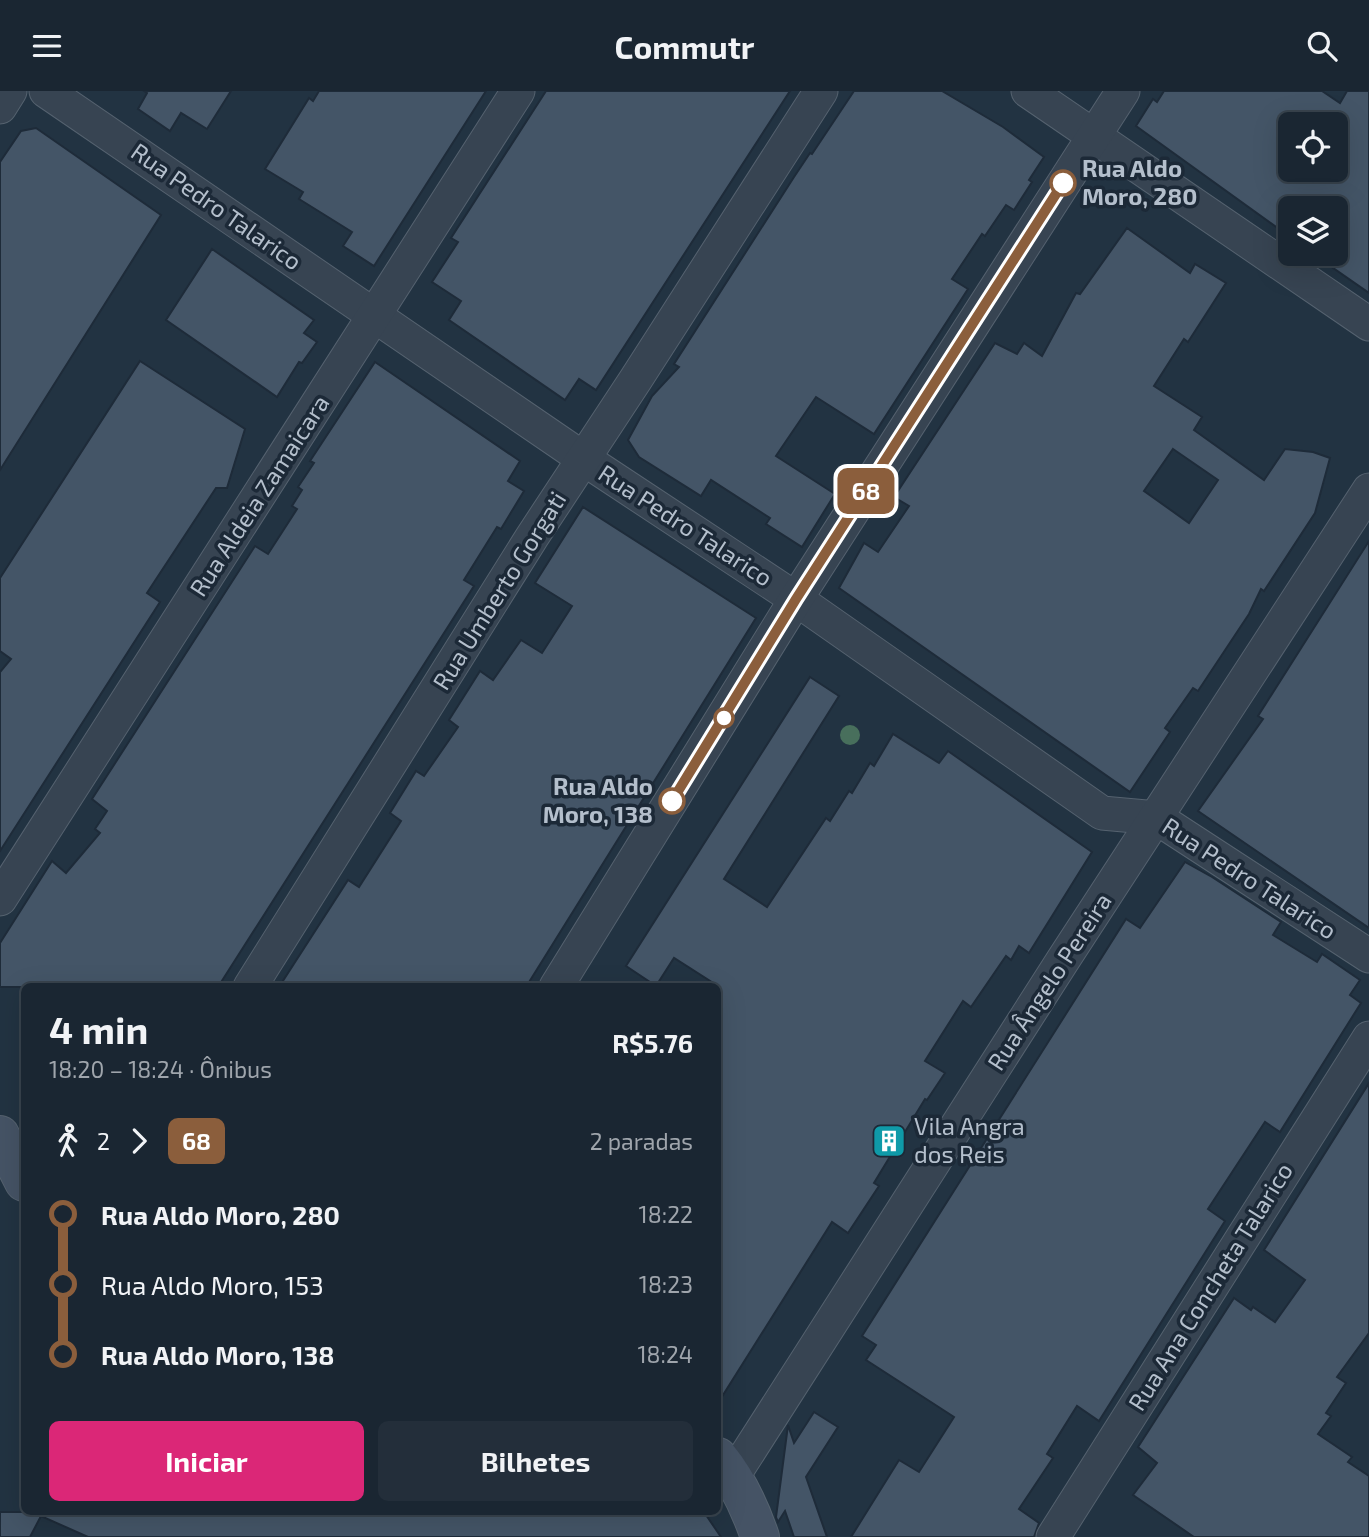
<!DOCTYPE html>
<html lang="pt">
<meta charset="utf-8">
<style>
body{margin:0;font-family:"Exo 2",sans-serif;background:#232e3a;color:#f1f3f6;height:100vh;display:flex;flex-direction:column;font-size:26px;white-space:nowrap}
*{box-sizing:border-box;margin:0}
p{font-size:23px;color:#9fa5ac}
.icon{flex:none;width:38px;height:38px;fill:none;stroke:currentColor;stroke-width:2;stroke-linecap:round;stroke-linejoin:round}
.map{position:relative;flex:1;overflow:hidden}
.sheet{position:absolute;left:21px;top:892px;width:700px;height:532px;display:flex;flex-direction:column;background:#1a2632;border-radius:10px;box-shadow:0 7px 28px #0002,0 0 0 2px #38434d}
.sheet>*{flex:none}
.badge{padding:0 14px;border-radius:10px;font-size:24px;line-height:46px}
.buttons{position:absolute;left:1278px;top:21px;display:grid;gap:14px}
.buttons a{display:grid;place-items:center;width:70px;height:70px;border-radius:10px;background:#1a2632;box-shadow:0 7px 28px #0002,0 0 0 2px #38434d;font-size:35px}
.map>.badge{position:absolute;translate:-50% -50%;box-shadow:0 0 0 4px #fff}
.legs{display:flex;align-items:center;gap:10px;height:77px;padding:0 28px;font-size:23px}
.legs p{margin-inline-start:auto}
.summary{display:flex;align-items:center;justify-content:space-between;height:119px;padding:0 28px}
h1{font-size:38px;font-weight:700;line-height:52px}
.button{display:flex;gap:14px;margin-top:auto;padding:14px 28px}
.button a{flex:1;height:80px;border-radius:10px;background:#db2777;color:#fff;font-size:28px;font-weight:700;line-height:80px;text-align:center}
.button a+a{background:#232e3a;color:#f1f3f6}
ul{padding:0 28px;list-style:none}
li{display:flex;align-items:center;gap:24px;height:70px;font-size:26px}
li i{display:grid;place-items:center;width:10px;height:100%;margin:0 9px;background:currentColor}
li i::after{content:'';width:18px;height:18px;margin:-9px;border:5px solid;border-radius:50%;background:#1a2632}
li p{margin-inline-start:auto}
li:first-child i{background:linear-gradient(#0000 50%,currentColor 0)}
li:last-child i{background:linear-gradient(currentColor 50%,#0000 0)}
header{display:flex;justify-content:space-between;align-items:center;height:91px;padding:0 28px;background:#1a2632;font-size:32px;font-weight:700}
.map>svg:first-child{display:block}
.building{fill:#445567;stroke:#1e2b39;stroke-width:2;fill-rule:evenodd}
.lines{fill:none;stroke-linecap:round;stroke-linejoin:round}
.street-casing{stroke:#55626f;stroke-width:35}
.secondary-casing{stroke:#55626f;stroke-width:40}
.street{stroke:#374452;stroke-width:33}
.secondary{stroke:#455365;stroke-width:38}
.tree{fill:#486f5c}
.line-1-casing{stroke:#fff;stroke-width:16}
.line-1{stroke:#8b5e3c;stroke-width:10}
.stop-1-dot{fill:#fff;stroke:#8b5e3c;stroke-width:3.5}
.labels{text-anchor:middle;stroke-width:7;stroke-linejoin:round;paint-order:stroke}
.stop-label{font-size:24px;font-weight:bold;fill:#b4bfcc;stroke:#1c2937;text-anchor:start}
.street-label{font-size:24px;fill:#b4bfcc;stroke:#1c2937}
.poi-label{font-size:24px;fill:#b4bfcc;stroke:#1c2937;text-anchor:start}
</style>
<header><svg class="icon" aria-label="menu" viewBox="0 0 24 24"><path d="M4 6h16M4 12h16M4 18h16"/></svg>Commutr<svg class="icon" aria-label="search" viewBox="0 0 24 24"><circle cx="10" cy="10" r="6"/><path d="M15 15l6 6"/></svg></header>
<div class="map">
<svg width="1369" height="1446" viewBox="0 0 1369 1446">
<rect width="100%" height="100%" fill="#223342"/>
<g class="building">
<path d="M 144,0 L 231,0 L 207,38 L 181,22 L 170,40 L 138,18 L 147,2 Z"/>
<path d="M 319,0 L 486,0 L 374,175 L 343,155 L 352,141 L 299,108 L 303,101 L 265,78 L 309,7 L 313,10 Z"/>
<path d="M 546,0 L 790,0 L 596,299 L 579,288 L 565,309 L 449,229 L 461,210 L 432,191 L 458,151 L 451,147 Z"/>
<path d="M 854,0 L 942,0 L 1003,36 L 1044,66 L 1029,89 L 1032,91 L 1014,119 L 1006,114 L 985,145 L 982,143 L 952,188 L 968,198 L 874,343 L 816,306 L 776,365 L 835,403 L 802,456 L 766,433 L 770,427 L 711,389 L 701,405 L 639,366 L 628,349 L 652,305 L 679,276 L 674,273 L 794,86 L 810,62 L 812,63 Z"/>
<path d="M 1164,0 L 1322,0 L 1340,12 L 1347,0 L 1369,0 L 1369,202 L 1313,163 L 1335,163 L 1335,117 L 1290,117 L 1290,146 L 1136,35 L 1153,8 L 1157,11 ZM 1290,33 L 1335,33 L 1335,79 L 1290,79 Z"/>
<path d="M 36,37 L 161,124 L 0,379 L 0,71 L 21,40 Z"/>
<path d="M 1127,137 L 1190,182 L 1195,173 L 1226,192 L 1188,251 L 1184,248 L 1154,295 L 1202,326 L 1194,339 L 1264,389 L 1285,358 L 1313,361 L 1330,367 L 1315,422 L 1264,500 L 1261,498 L 1249,523 L 1198,600 L 1193,597 L 1165,637 L 1170,641 L 1130,701 L 839,497 L 864,452 L 878,461 L 909,415 L 894,406 L 995,252 L 1017,263 L 1024,252 L 1042,265 L 1076,202 L 1080,203 ZM 1173,358 L 1218,389 L 1189,432 L 1144,400 Z"/>
<path d="M 212,158 L 314,229 L 304,242 L 317,251 L 302,272 L 299,271 L 277,306 L 166,229 Z"/>
<path d="M 140,270 L 245,338 L 227,397 L 216,397 L 147,502 L 160,511 L 0,760 L 0,581 L 11,568 L 0,560 L 0,487 Z"/>
<path d="M 375,271 L 520,370 L 508,390 L 524,400 L 501,438 L 497,436 L 464,489 L 474,495 L 218,896 L 0,896 L 0,852 L 52,770 L 66,782 L 100,742 L 95,738 L 107,720 L 92,708 L 255,455 L 268,463 L 297,418 L 292,415 L 302,399 L 298,396 L 314,372 L 310,370 Z"/>
<path d="M 583,416 L 756,527 L 526,896 L 279,896 L 348,789 L 359,796 L 401,730 L 390,722 L 416,680 L 424,685 L 458,636 L 449,629 L 480,580 L 493,589 L 521,549 L 542,562 L 572,515 L 535,492 Z"/>
<path d="M 1369,450 L 1369,837 L 1198,720 L 1263,628 L 1258,625 Z"/>
<path d="M 810,586 L 839,605 L 724,788 L 767,816 L 826,727 L 830,730 L 849,700 L 852,702 L 870,672 L 874,675 L 893,643 L 939,672 L 948,660 L 1092,761 L 1029,862 L 1019,855 L 1011,869 L 1006,865 L 971,916 L 963,910 L 925,970 L 945,982 L 927,1009 L 925,1008 L 874,1092 L 879,1095 L 848,1142 L 832,1131 L 718,1312 L 718,895 L 674,867 L 656,895 L 626,875 Z"/>
<path d="M 1185,771 L 1212,786 L 1281,831 L 1273,844 L 1317,871 L 1322,863 L 1360,889 L 1350,904 L 1361,912 L 1280,1041 L 1265,1031 L 1208,1118 L 1225,1130 L 1099,1330 L 1077,1315 L 1047,1363 L 1053,1367 L 1019,1418 L 1039,1432 L 1034,1446 L 851,1446 L 899,1369 L 919,1381 L 954,1326 L 866,1269 L 876,1254 L 862,1245 L 1126,828 L 1140,837 Z"/>
<path d="M 1369,992 L 1369,1242 L 1337,1286 L 1346,1292 L 1326,1322 L 1331,1325 L 1318,1343 L 1352,1366 L 1348,1371 L 1369,1385 L 1369,1446 L 1194,1446 L 1133,1404 L 1157,1372 L 1138,1356 L 1234,1207 L 1251,1219 L 1253,1216 L 1275,1231 L 1305,1189 L 1264,1159 Z"/>
<path d="M 814,1321 L 838,1336 L 806,1386 L 827,1446 L 794,1446 L 785,1420 L 778,1431 L 776,1426 L 788,1334 L 794,1352 Z"/>
<path d="M 0,1421 L 704,1421 L 721,1446 L 88,1446 L 41,1425 L 30,1446 L 0,1446 Z"/>
</g>
<g class="lines">
<defs>
<g id="street">
<path d="M 46,0 L 584,368 L 796,508 L 1102,722 L 1157,727 L 1369,865"/>
<path d="M 1028,0 L 1369,233"/>
<path d="M 0,16 L 10,0"/>
<path d="M 0,808 L 518,0"/>
<path d="M 250,896 L 532,446 L 636,288 L 821,0"/>
<path d="M 556,896 L 796,508 L 1123,0"/>
<path d="M 733,1385 L 1063,869 L 1369,399"/>
<path d="M 1053,1446 L 1369,947"/>
</g>
<g id="secondary">
<path d="M 0,1044 L 24,1091"/>
<path d="M 718,1366 C 738,1390 750,1417 760,1446"/>
</g>
</defs>
<use href="#street" class="street-casing"/>
<use href="#secondary" class="secondary-casing"/>
<use href="#street" class="street"/>
<use href="#secondary" class="secondary"/>
</g>
<circle class="tree" cx="850" cy="644" r="10"/>
<g class="lines">
<defs>
<path id="line-1" d="M 672,710 L 796,508 L 1063,92"/>
</defs>
<use href="#line-1" class="line-1-casing"/>
<use href="#line-1" class="line-1"/>
</g>
<defs>
<symbol id="building-square" viewBox="-11 -11 22 22"><rect x="-9" y="-9" width="18" height="18" rx="4" fill="#0f9aa8" stroke="#1c2937"/><path d="M-4-6H4V6H1V3H-1V6H-4ZM-2.5-4.3h1.7v1.8h-1.7ZM.8-4.3h1.7v1.8H.8ZM-2.5-1h1.7V.8h-1.7ZM.8-1h1.7V.8H.8Z" fill="#fff"/></symbol>
</defs>
<g fill-rule="evenodd">
<use href="#building-square" x="870" y="1031" width="38" height="38"/>
</g>
<g class="stop-1-dot">
<circle cx="1063" cy="92" r="12"/>
<circle cx="724" cy="627" r="9"/>
<circle cx="672" cy="710" r="12"/>
</g>
<g class="labels">
<g class="stop-label">
<text x="1082" y="86">Rua Aldo<tspan x="1082" dy="28">Moro, 280</tspan></text>
<text x="653" y="704" text-anchor="end">Rua Aldo<tspan x="653" dy="28">Moro, 138</tspan></text>
</g>
<g class="street-label">
<text transform="translate(216 116) rotate(35)" y="8">Rua Pedro Talarico</text>
<text transform="translate(260 405) rotate(-57)" y="8">Rua Aldeia Zamaicara</text>
<text transform="translate(685 435) rotate(33)" y="8">Rua Pedro Talarico</text>
<text transform="translate(500 500) rotate(-58)" y="8">Rua Umberto Gorgati</text>
<text transform="translate(1249 788) rotate(33)" y="8">Rua Pedro Talarico</text>
<text transform="translate(1050 891) rotate(-57)" y="8">Rua Ângelo Pereira</text>
<text transform="translate(1211 1196) rotate(-58)" y="8">Rua Ana Concheta Talarico</text>
</g>
<g class="poi-label">
<text x="914" y="1044">Vila Angra<tspan x="914" dy="28">dos Reis</tspan></text>
</g>
</g>
</svg>
<div class="buttons">
<a><svg class="icon" aria-label="locate" viewBox="0 0 24 24"><circle cx="12" cy="12" r="6"/><path d="M12 2v4M12 18v4M2 12h4M18 12h4"/></svg></a>
<a><svg class="icon" aria-label="layers" viewBox="0 0 24 24"><path d="M12 4l9 5-9 5-9-5zM3 14l9 5 9-5"/></svg></a>
</div>
<b class="badge" style="left:866px;top:400px;background:#8b5e3c;color:#fff">68</b>
<section class="sheet">
<div class="summary"><div><h1>4 min</h1><p>18:20 – 18:24 · Ônibus</p></div><b>R$5.76</b></div>
<div class="legs"><svg class="icon" aria-label="walk" viewBox="0 0 24 24"><circle cx="13" cy="4" r="2"/><path d="M13 8l-2 6 4 7M11 14l-3 7M7 12l3-4h3l4 4"/></svg>2<svg class="icon" aria-label="forward" viewBox="0 0 24 24"><path d="M9 5l7 7-7 7"/></svg><b class="badge" style="background:#8b5e3c;color:#fff">68</b><p>2 paradas</p></div>
<ul>
<li><i style="color:#8b5e3c"></i><b>Rua Aldo Moro, 280</b><p>18:22</p></li>
<li><i style="color:#8b5e3c"></i><span>Rua Aldo Moro, 153</span><p>18:23</p></li>
<li><i style="color:#8b5e3c"></i><b>Rua Aldo Moro, 138</b><p>18:24</p></li>
</ul>
<div class="button"><a>Iniciar</a><a>Bilhetes</a></div>
</section>
</div>
